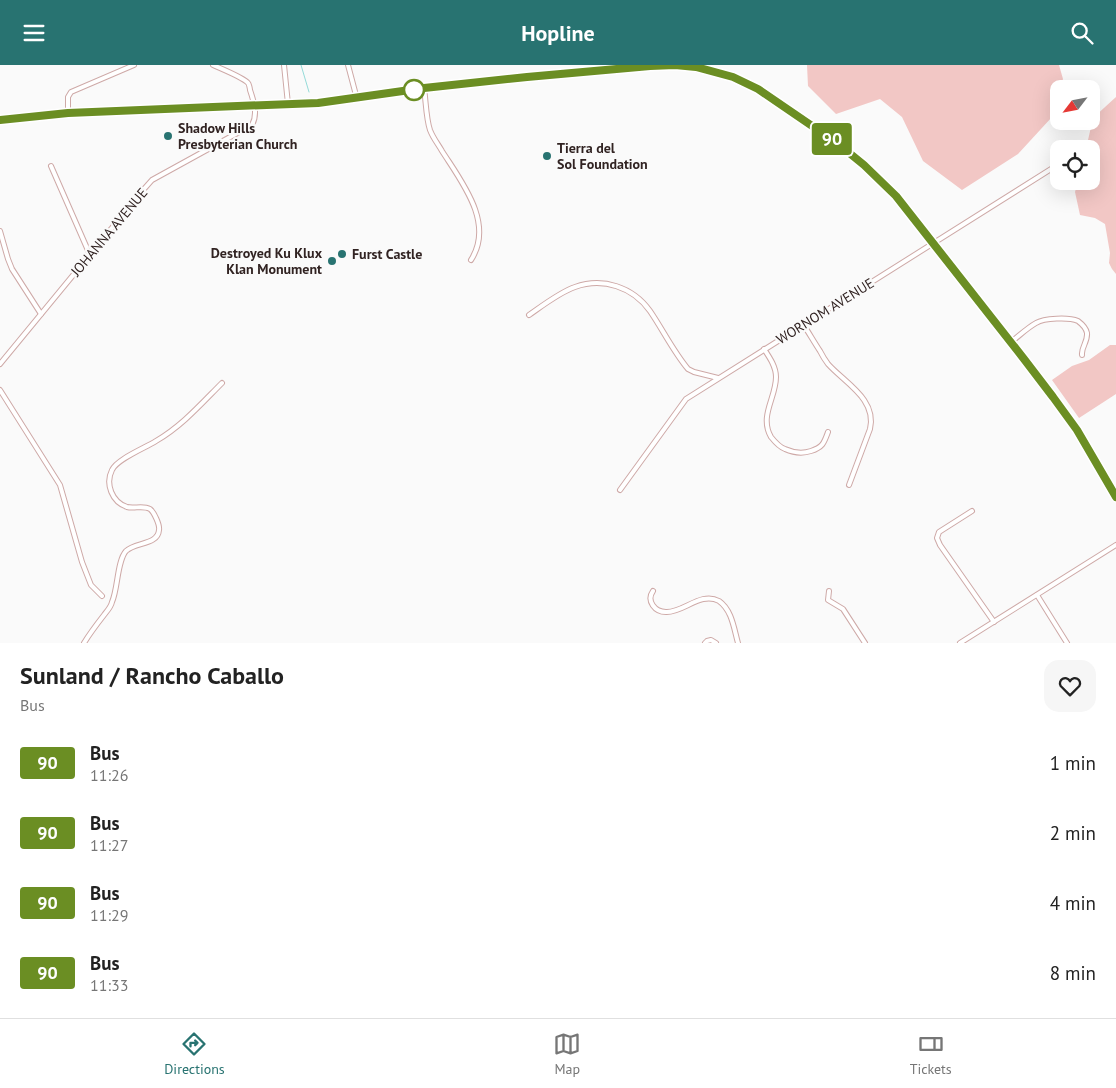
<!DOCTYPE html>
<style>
body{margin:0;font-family:"PT Sans",sans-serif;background:#f6f6f6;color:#222;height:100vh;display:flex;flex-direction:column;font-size:19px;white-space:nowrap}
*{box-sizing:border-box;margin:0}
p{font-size:16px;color:#767676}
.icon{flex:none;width:28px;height:28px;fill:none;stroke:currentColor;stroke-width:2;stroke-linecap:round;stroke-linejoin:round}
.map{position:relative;height:578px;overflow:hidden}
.drawer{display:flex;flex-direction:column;background:#fff;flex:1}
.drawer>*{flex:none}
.badge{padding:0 10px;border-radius:4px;font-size:18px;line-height:32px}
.needle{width:32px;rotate:238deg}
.fabs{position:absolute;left:1050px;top:15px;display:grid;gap:10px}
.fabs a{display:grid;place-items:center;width:50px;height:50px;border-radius:10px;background:#fff;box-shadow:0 5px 20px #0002;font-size:25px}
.map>.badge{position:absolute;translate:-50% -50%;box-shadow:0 0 0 2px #fff}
.round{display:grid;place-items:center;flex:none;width:52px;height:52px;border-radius:15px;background:#f6f6f6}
.overview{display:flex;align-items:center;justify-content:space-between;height:85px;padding:0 20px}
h1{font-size:24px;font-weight:700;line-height:38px}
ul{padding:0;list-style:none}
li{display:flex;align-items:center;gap:15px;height:70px;padding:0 20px}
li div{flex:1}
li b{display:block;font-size:19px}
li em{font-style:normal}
li .badge{min-width:55px;font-weight:700;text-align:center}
header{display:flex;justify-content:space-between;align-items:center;height:65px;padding:0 20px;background:#287371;color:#fff;font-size:22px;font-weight:700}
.tabs{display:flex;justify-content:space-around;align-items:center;height:70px;border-top:1px solid #e0e0e0;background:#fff;font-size:14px;color:#767676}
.tabs a{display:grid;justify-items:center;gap:2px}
.tabs .active{color:#287371}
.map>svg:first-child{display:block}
.green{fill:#f2c7c5}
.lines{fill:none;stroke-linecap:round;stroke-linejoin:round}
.stream{stroke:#95dbd9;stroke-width:1}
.minor-casing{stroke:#cea9a7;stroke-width:6}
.primary-casing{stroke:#cea9a7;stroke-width:8}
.minor{stroke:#fff;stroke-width:4}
.primary{stroke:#fff;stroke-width:5.5}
.line-casing{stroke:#fff;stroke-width:11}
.line{stroke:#6b8e23;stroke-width:8}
.stop-dot{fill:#fff;stroke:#6b8e23;stroke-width:2.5}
.poi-dot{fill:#287371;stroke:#fafafa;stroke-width:2}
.labels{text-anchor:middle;stroke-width:4.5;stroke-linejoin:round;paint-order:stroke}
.poi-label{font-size:14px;font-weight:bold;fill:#312322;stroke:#fafafa;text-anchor:start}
.street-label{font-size:14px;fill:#312322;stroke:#fafafa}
</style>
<header><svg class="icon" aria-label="menu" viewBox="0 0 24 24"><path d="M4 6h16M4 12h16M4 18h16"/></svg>Hopline<svg class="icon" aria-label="search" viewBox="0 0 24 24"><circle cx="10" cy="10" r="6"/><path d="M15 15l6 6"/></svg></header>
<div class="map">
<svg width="1116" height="578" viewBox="0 0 1116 578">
<rect width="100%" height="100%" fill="#fafafa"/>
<g class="green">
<path d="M 807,0 L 1059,0 L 1063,14 L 1060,24 L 1059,24 L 1059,29 L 1052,52 L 1018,89 L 962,125 L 923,96 L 902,52 L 880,34 L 836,49 L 808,21 Z"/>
<path d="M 1116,32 L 1116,209 L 1112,204 L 1109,198 L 1110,188 L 1105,159 L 1095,153 L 1080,150 L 1075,127 L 1078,116 L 1091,116 L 1091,84 L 1086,84 L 1093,53 Z"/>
<path d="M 1110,280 L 1116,280 L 1116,329 L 1079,353 L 1052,315 L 1072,301 L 1089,295 Z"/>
</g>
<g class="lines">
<path class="stream" d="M 301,0 L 309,27"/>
<defs>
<g id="minor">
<path d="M 284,0 L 288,39"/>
<path d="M 348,0 L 357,34"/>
<path d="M 424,23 C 426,37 426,53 430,65 C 433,73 438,79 442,86 C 461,116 495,158 471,195"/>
<path d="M 68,48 L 68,32 L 71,27 L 134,0"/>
<path d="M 51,101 L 90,190"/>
<path d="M 0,166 L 8,194 L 12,204 L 41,249"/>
<path d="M 529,250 C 542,241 560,227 575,222 C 603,212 633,222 650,246 C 663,265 673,286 688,304 L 694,307 L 718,313"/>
<path d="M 803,259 C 809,268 814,277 820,286 C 822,290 825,295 828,299 C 845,318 877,334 870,364 L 849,420"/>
<path d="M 1011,277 C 1019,271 1027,263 1036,258 C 1044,253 1069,252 1078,256 C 1082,259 1086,263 1087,268 C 1088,277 1081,282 1082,290"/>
<path d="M 764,284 C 770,293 776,302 776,312 C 776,333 759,351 771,372 C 775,377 779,382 785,384 C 794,388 802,389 811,386 C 823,382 824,378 828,367"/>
<path d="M 0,299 L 144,124 L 152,115 L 252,60 C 258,49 254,37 250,25 C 250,24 249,19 248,18 C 244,13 220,3 213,0"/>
<path d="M 0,325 L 60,420 L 82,497 L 91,520 L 102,531"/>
<path d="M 620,425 L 686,334 L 1059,99"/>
<path d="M 972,446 L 939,467 L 937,473 L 940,480 L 994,557"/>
<path d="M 653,526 C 646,536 655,547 666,547 C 683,548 701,526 719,536 C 732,545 734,564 738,578"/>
<path d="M 829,526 L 828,535 L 843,544 L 865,578"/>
<path d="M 1037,530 L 1067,578"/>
<path d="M 84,578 C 90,568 97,559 104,550 C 107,546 111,542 112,537 C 118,524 117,496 126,486 C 135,477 158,480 159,465 C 160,460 154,447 150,444 C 143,440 134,444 127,442 C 112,437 105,419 112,405 C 117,394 145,383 156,376 C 182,361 201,339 222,318"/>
<path d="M 705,578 L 707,576 L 711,575 L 716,578"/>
<path d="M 960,578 L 1116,480"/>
</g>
<path id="primary" d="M 0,55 L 68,48 L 213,42 L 319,38 L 424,23 L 527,12 L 650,1 L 675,0 L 696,3 L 733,12 L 758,24 L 837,78 L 864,100 L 896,131 L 1024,294 L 1053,332 L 1077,365 L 1116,432"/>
</defs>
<use href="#minor" class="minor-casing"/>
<use href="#primary" class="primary-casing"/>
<use href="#minor" class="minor"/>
<use href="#primary" class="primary"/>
</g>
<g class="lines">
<defs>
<path id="line" d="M 0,55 L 68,48 L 213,42 L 318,38 L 424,23 L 527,12 L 650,1 L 675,0 L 696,2 L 733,12 L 758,24 L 837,78 L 864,100 L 896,131 L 1024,294 L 1053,332 L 1077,365 L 1116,432"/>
</defs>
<use href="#line" class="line-casing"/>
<use href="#line" class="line"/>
</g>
<circle class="stop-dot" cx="414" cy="25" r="10"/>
<g class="poi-dot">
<circle cx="168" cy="71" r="5"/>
<circle cx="547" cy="91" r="5"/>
<circle cx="342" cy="189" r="5"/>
<circle cx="332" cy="196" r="5"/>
</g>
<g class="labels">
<g class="poi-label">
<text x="178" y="68">Shadow Hills<tspan x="178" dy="16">Presbyterian Church</tspan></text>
<text x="557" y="88">Tierra del<tspan x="557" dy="16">Sol Foundation</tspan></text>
<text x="322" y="193" text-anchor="end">Destroyed Ku Klux<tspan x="322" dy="16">Klan Monument</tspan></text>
<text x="352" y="194">Furst Castle</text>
</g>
<g class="street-label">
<text transform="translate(109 167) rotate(-50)" y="5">JOHANNA AVENUE</text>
<text transform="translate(825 246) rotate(-32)" y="5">WORNOM AVENUE</text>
</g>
</g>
</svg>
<div class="fabs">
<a><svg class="needle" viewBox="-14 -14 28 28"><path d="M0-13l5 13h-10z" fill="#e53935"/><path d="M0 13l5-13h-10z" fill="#767676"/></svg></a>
<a><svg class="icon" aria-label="locate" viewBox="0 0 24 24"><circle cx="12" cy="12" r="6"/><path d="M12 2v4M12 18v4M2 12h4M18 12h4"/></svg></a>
</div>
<b class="badge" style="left:832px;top:74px;background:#6b8e23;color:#fff">90</b>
</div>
<section class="drawer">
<div class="overview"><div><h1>Sunland / Rancho Caballo</h1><p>Bus</p></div><a class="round"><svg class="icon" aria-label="heart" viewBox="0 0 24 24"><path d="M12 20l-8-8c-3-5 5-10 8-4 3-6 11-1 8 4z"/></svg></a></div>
<ul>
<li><span class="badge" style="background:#6b8e23;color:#fff">90</span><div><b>Bus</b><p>11:26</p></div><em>1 min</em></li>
<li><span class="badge" style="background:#6b8e23;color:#fff">90</span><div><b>Bus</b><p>11:27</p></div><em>2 min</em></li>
<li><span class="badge" style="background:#6b8e23;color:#fff">90</span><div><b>Bus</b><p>11:29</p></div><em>4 min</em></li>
<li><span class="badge" style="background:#6b8e23;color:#fff">90</span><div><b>Bus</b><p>11:33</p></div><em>8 min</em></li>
</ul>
</section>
<nav class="tabs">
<a class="active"><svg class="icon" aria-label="directions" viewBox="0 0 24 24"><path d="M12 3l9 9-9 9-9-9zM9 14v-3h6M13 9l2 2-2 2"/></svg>Directions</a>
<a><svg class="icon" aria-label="map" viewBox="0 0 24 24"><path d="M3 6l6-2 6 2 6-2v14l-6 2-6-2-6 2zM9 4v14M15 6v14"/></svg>Map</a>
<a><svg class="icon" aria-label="tickets" viewBox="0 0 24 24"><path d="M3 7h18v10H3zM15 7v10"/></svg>Tickets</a>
</nav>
